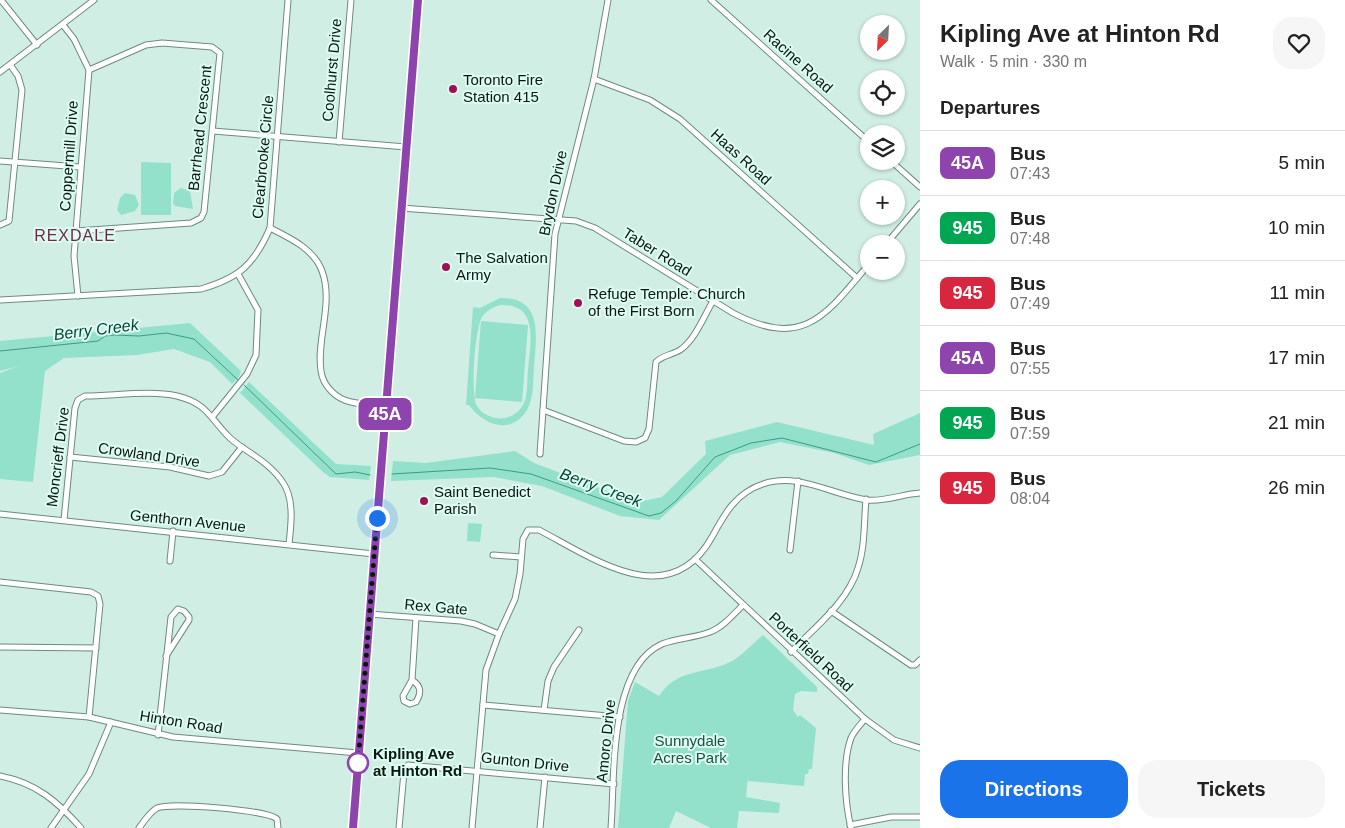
<!DOCTYPE html>
<meta charset="utf-8">
<style>
body{margin:0;font-family:Arial,sans-serif;background:#f6f6f6;color:#222;height:100vh;display:flex;flex-direction:column;font-size:19px;white-space:nowrap}
*{box-sizing:border-box;margin:0}
p{font-size:16px;color:#767676}
.icon{flex:none;width:28px;height:28px;fill:none;stroke:currentColor;stroke-width:2;stroke-linecap:round;stroke-linejoin:round}
.map{position:relative;flex:1;overflow:hidden}
.panel{display:flex;flex-direction:column;background:#fff;width:425px}
.panel>*{flex:none}
.badge{padding:0 10px;border-radius:8px;font-size:18px;line-height:32px}
.needle{width:32px;rotate:204deg}
.buttons{position:absolute;left:860px;top:15px;display:grid;gap:10px}
.buttons a{display:grid;place-items:center;width:45px;height:45px;border-radius:50%;background:#fff;box-shadow:0 1px 4px #0004;font-size:25px}
.you{position:absolute;width:25px;height:25px;margin:-12px;border:4px solid #fff;border-radius:50%;background:#1a73e8;box-shadow:0 0 0 8px #1a73e833}
.map>.badge{position:absolute;translate:-50% -50%;box-shadow:0 0 0 2px #fff}
h2{padding:0 20px;font-size:19px;line-height:45px}
.round{display:grid;place-items:center;flex:none;width:52px;height:52px;border-radius:20px;background:#f6f6f6}
.head{display:flex;align-items:center;justify-content:space-between;height:85px;padding:0 20px}
h1{font-size:24px;font-weight:700;line-height:38px}
.cta{display:flex;gap:10px;margin-top:auto;padding:10px 20px}
.cta a{flex:1;height:58px;border-radius:20px;background:#1a73e8;color:#fff;font-size:20px;font-weight:700;line-height:58px;text-align:center}
.cta a+a{background:#f6f6f6;color:#222}
ul{padding:0;list-style:none}
li{display:flex;align-items:center;gap:15px;height:65px;padding:0 20px;border-top:1px solid #e0e0e0}
li div{flex:1}
li b{display:block;font-size:19px}
li em{font-style:normal}
li .badge{min-width:55px;font-weight:700;text-align:center}
main{display:flex;flex:1;min-height:0}
.map>svg:first-child{display:block}
.green{fill:#93e1cb;fill-rule:evenodd}
.lines{fill:none;stroke-linecap:round;stroke-linejoin:round}
.stream{stroke:#3d9b84;stroke-width:1}
.minor-casing{stroke:#6e8a81;stroke-width:7}
.major-casing{stroke:#6e8a81;stroke-width:8}
.minor{stroke:#fff;stroke-width:5}
.major{stroke:#fff;stroke-width:6}
.line-casing{stroke:#fff;stroke-width:11}
.line{stroke:#8e44ad;stroke-width:8}
.walk{stroke:#0b1613;stroke-width:5;stroke-dasharray:0 9}
.poi-dot{fill:#a01057;stroke:#ddfcf2;stroke-width:2}
.stop-dot{fill:#fff;stroke:#8e44ad;stroke-width:2.5}
.labels{text-anchor:middle;stroke-width:4;stroke-linejoin:round;paint-order:stroke}
.street-label{font-size:15px;fill:#0b1613;stroke:#ddfcf2}
.poi-label{font-size:15px;fill:#0b1613;stroke:#ddfcf2;text-anchor:start}
.park-label{font-size:15px;fill:#1c5144;stroke:#ddfcf2}
.stop-label{font-size:15px;font-weight:bold;fill:#0b1613;stroke:#ddfcf2;text-anchor:start}
.neighbourhood-label{font-size:16px;letter-spacing:1px;fill:#6e2a44;stroke:#ddfcf2}
.water-label{font-size:16px;font-style:italic;fill:#023f32;stroke:#ddfcf2}
</style>
<main>
<div class="map">
<svg width="920" height="828" viewBox="0 0 920 828">
<rect width="100%" height="100%" fill="#d0eee4"/>
<g class="green">
<path d="M 141,162 L 171,163 L 171,215 L 141,215 Z"/>
<path d="M 181,188 L 190,191 L 193,209 L 175,206 L 173,203 L 174,193 Z"/>
<path d="M 125,193 L 135,195 L 139,205 L 135,211 L 121,215 L 117,210 L 120,198 Z"/>
<path d="M 500,298 C 544,297 536,337 534,367 C 533,380 534,396 528,408 C 513,436 484,426 469,405 L 466,405 L 473,307 L 480,308 ZM 501,305 C 540,304 530,344 528,370 C 527,380 528,394 524,403 C 515,423 488,423 477,406 C 470,395 475,328 482,317 C 487,310 493,307 501,305 Z"/>
<path d="M 481,321 L 528,325 L 522,402 L 475,398 Z"/>
<path d="M 190,323 L 241,371 L 239,377 L 232,384 L 210,362 L 174,349 L 137,355 L 64,358 L 45,371 L 33,482 L 0,479 L 0,373 L 18,366 L 0,371 L 0,341 Z"/>
<path d="M 249,382 L 336,464 L 371,466 L 369,480 L 330,477 L 323,472 L 240,393 Z"/>
<path d="M 920,413 L 920,455 L 869,465 L 834,453 L 780,442 L 730,455 L 659,520 L 620,516 L 542,486 L 494,477 L 391,481 L 393,461 L 426,463 L 515,451 L 534,463 L 626,498 L 643,501 L 662,497 L 706,454 L 705,441 L 777,422 L 874,445 L 873,434 Z"/>
<path d="M 468,523 L 482,524 L 480,542 L 467,541 Z"/>
<path d="M 763,635 L 817,687 L 817,692 L 801,691 L 795,694 L 793,710 L 798,717 L 800,715 L 816,728 L 812,769 L 809,769 L 808,774 L 805,774 L 804,786 L 748,781 L 748,777 L 746,797 L 780,803 L 779,813 L 739,811 L 737,828 L 711,828 L 676,811 L 669,828 L 618,828 L 628,701 L 635,682 L 659,696 C 677,668 704,675 730,662 C 742,656 753,643 763,635 Z"/>
</g>
<g class="lines">
<g class="stream">
<path d="M 0,351 L 98,341 L 105,336 L 114,335 L 139,336 L 166,333 L 194,339 L 238,380"/>
<path d="M 244,385 L 336,474 L 355,472 L 370,475"/>
<path d="M 392,474 L 490,468 L 531,474 L 649,516 L 661,513 L 676,501 L 715,457 L 751,443 L 782,438 L 876,462 L 920,444"/>
</g>
<defs>
<g id="minor">
<path d="M 1,0 L 37,45"/>
<path d="M 711,0 L 869,142"/>
<path d="M 63,25 L 74,39 L 89,70 L 74,256 L 78,296"/>
<path d="M 0,72 L 94,0"/>
<path d="M 594,79 L 650,100 L 680,119 L 857,278"/>
<path d="M 213,131 L 406,147"/>
<path d="M 339,142 L 351,0"/>
<path d="M 0,161 L 80,167"/>
<path d="M 891,161 L 920,187"/>
<path d="M 401,208 L 576,221 L 595,228 L 733,313 C 804,350 826,315 869,264"/>
<path d="M 0,225 L 9,221 L 22,90 L 18,76 L 11,66"/>
<path d="M 270,228 C 290,238 314,249 322,271 C 334,303 316,340 321,371 C 323,386 336,399 351,402 C 362,405 375,404 386,405"/>
<path d="M 76,231 L 191,223 L 201,218 L 204,212 L 220,53 L 212,47 L 162,43 L 146,45 L 89,70"/>
<path d="M 886,244 L 920,204"/>
<path d="M 0,300 L 201,289 C 239,278 254,265 270,228 L 288,0"/>
<path d="M 543,410 L 624,441 L 636,442 L 645,438 L 649,429 L 656,362 C 663,355 672,355 680,350 C 695,340 704,316 713,301"/>
<path d="M 213,416 L 247,374 L 256,355 L 258,310 L 238,274"/>
<path d="M 540,454 L 555,234 L 594,79 L 608,0"/>
<path d="M 70,457 L 170,467 L 209,476 L 222,472 L 242,447"/>
<path d="M 0,514 L 374,554"/>
<path d="M 64,520 L 75,408 L 78,400 L 85,396 C 113,396 151,390 177,396 C 206,403 209,416 227,435 C 234,443 245,449 255,456 C 293,482 294,500 289,544"/>
<path d="M 790,550 L 798,481"/>
<path d="M 493,555 L 521,557"/>
<path d="M 695,559 L 865,719 L 894,740 L 920,748"/>
<path d="M 170,561 L 173,531"/>
<path d="M 0,582 L 91,592 L 98,596 L 100,604 L 89,717"/>
<path d="M 831,611 L 911,665 L 915,665 L 920,660"/>
<path d="M 369,614 L 461,621 L 475,624 L 499,634"/>
<path d="M 0,647 L 96,648"/>
<path d="M 791,652 C 815,627 848,602 858,568 C 865,547 864,522 866,499"/>
<path d="M 412,680 C 421,686 422,692 416,702 L 410,704 L 404,701 L 403,696 L 412,680 L 416,618"/>
<path d="M 483,705 L 620,717"/>
<path d="M 0,710 L 89,717 L 173,737 L 358,753"/>
<path d="M 544,710 L 548,681 L 554,667 L 579,630"/>
<path d="M 158,735 L 171,617 L 178,609 L 184,611 L 189,617 L 189,620 L 166,656"/>
<path d="M 0,776 C 36,783 57,801 81,828"/>
<path d="M 850,825 L 891,817 L 920,817"/>
<path d="M 51,828 L 89,774 L 111,722"/>
<path d="M 139,828 C 144,821 150,812 157,808 C 171,802 267,810 277,819 L 278,828"/>
<path d="M 399,828 L 404,772 L 408,765 L 614,784"/>
<path d="M 472,828 L 486,670 L 499,634 L 515,599 L 520,574 L 523,539 L 528,530 L 539,530 C 593,558 669,614 712,537 C 725,513 736,493 763,484 C 799,472 832,495 867,500 C 884,502 903,494 920,493"/>
<path d="M 540,828 L 545,777"/>
<path d="M 611,828 C 615,778 608,668 662,644 C 677,638 695,638 710,632 C 723,627 733,615 743,605"/>
<path d="M 851,828 C 845,803 842,763 851,738 C 854,731 860,725 865,719"/>
</g>
<path id="major" d="M 353,828 L 418,0"/>
</defs>
<use href="#minor" class="minor-casing"/>
<use href="#major" class="major-casing"/>
<use href="#minor" class="minor"/>
<use href="#major" class="major"/>
</g>
<g class="lines">
<defs>
<path id="line" d="M 353,828 L 418,0"/>
</defs>
<use href="#line" class="line-casing"/>
<use href="#line" class="line"/>
<path class="walk" d="M 358,763 L 377,518"/>
</g>
<g class="poi-dot">
<circle cx="453" cy="89" r="5"/>
<circle cx="446" cy="267" r="5"/>
<circle cx="578" cy="303" r="5"/>
<circle cx="424" cy="501" r="5"/>
</g>
<circle class="stop-dot" cx="358" cy="763" r="10"/>
<g class="labels">
<g class="street-label">
<text transform="translate(798 61) rotate(42)" y="5">Racine Road</text>
<text transform="translate(332 70) rotate(-85)" y="5">Coolhurst Drive</text>
<text transform="translate(200 128) rotate(-84)" y="5">Barrhead Crescent</text>
<text transform="translate(69 156) rotate(-86)" y="5">Coppermill Drive</text>
<text transform="translate(263 157) rotate(-85)" y="5">Clearbrooke Circle</text>
<text transform="translate(741 157) rotate(42)" y="5">Haas Road</text>
<text transform="translate(553 193) rotate(-78)" y="5">Brydon Drive</text>
<text transform="translate(657 252) rotate(32)" y="5">Taber Road</text>
<text transform="translate(149 455) rotate(8)" y="5">Crowland Drive</text>
<text transform="translate(58 457) rotate(-83)" y="5">Moncrieff Drive</text>
<text transform="translate(188 521) rotate(6)" y="5">Genthorn Avenue</text>
<text transform="translate(436 607) rotate(5)" y="5">Rex Gate</text>
<text transform="translate(811 652) rotate(43)" y="5">Porterfield Road</text>
<text transform="translate(181 722) rotate(9)" y="5">Hinton Road</text>
<text transform="translate(606 741) rotate(-84)" y="5">Amoro Drive</text>
<text transform="translate(525 762) rotate(6)" y="5">Gunton Drive</text>
</g>
<g class="poi-label">
<text x="463" y="85">Toronto Fire<tspan x="463" dy="17">Station 415</tspan></text>
<text x="456" y="263">The Salvation<tspan x="456" dy="17">Army</tspan></text>
<text x="588" y="299">Refuge Temple: Church<tspan x="588" dy="17">of the First Born</tspan></text>
<text x="434" y="497">Saint Benedict<tspan x="434" dy="17">Parish</tspan></text>
</g>
<g class="park-label">
<text x="690" y="746">Sunnydale<tspan x="690" dy="17">Acres Park</tspan></text>
</g>
<g class="stop-label">
<text x="373" y="759">Kipling Ave<tspan x="373" dy="17">at Hinton Rd</tspan></text>
</g>
<g class="neighbourhood-label">
<text x="75" y="241">REXDALE</text>
</g>
<g class="water-label">
<text transform="translate(96 329) rotate(-7)" y="6">Berry Creek</text>
<text transform="translate(601 487) rotate(20)" y="6">Berry Creek</text>
</g>
</g>
</svg>
<div class="buttons">
<a><svg class="needle" viewBox="-14 -14 28 28"><path d="M0-13l5 13h-10z" fill="#e53935"/><path d="M0 13l5-13h-10z" fill="#767676"/></svg></a>
<a><svg class="icon" aria-label="locate" viewBox="0 0 24 24"><circle cx="12" cy="12" r="6"/><path d="M12 2v4M12 18v4M2 12h4M18 12h4"/></svg></a>
<a><svg class="icon" aria-label="layers" viewBox="0 0 24 24"><path d="M12 4l9 5-9 5-9-5zM3 14l9 5 9-5"/></svg></a>
<a>+</a>
<a>−</a>
</div>
<div class="you" style="left:377px;top:518px"></div>
<b class="badge" style="left:385px;top:414px;background:#8e44ad;color:#fff">45A</b>
</div>
<section class="panel">
<div class="head"><div><h1>Kipling Ave at Hinton Rd</h1><p>Walk · 5 min · 330 m</p></div><a class="round"><svg class="icon" aria-label="heart" viewBox="0 0 24 24"><path d="M12 20l-8-8c-3-5 5-10 8-4 3-6 11-1 8 4z"/></svg></a></div>
<h2>Departures</h2>
<ul>
<li><span class="badge" style="background:#8e44ad;color:#fff">45A</span><div><b>Bus</b><p>07:43</p></div><em>5 min</em></li>
<li><span class="badge" style="background:#00a651;color:#fff">945</span><div><b>Bus</b><p>07:48</p></div><em>10 min</em></li>
<li><span class="badge" style="background:#d7263d;color:#fff">945</span><div><b>Bus</b><p>07:49</p></div><em>11 min</em></li>
<li><span class="badge" style="background:#8e44ad;color:#fff">45A</span><div><b>Bus</b><p>07:55</p></div><em>17 min</em></li>
<li><span class="badge" style="background:#00a651;color:#fff">945</span><div><b>Bus</b><p>07:59</p></div><em>21 min</em></li>
<li><span class="badge" style="background:#d7263d;color:#fff">945</span><div><b>Bus</b><p>08:04</p></div><em>26 min</em></li>
</ul>
<div class="cta"><a>Directions</a><a>Tickets</a></div>
</section>
</main>
